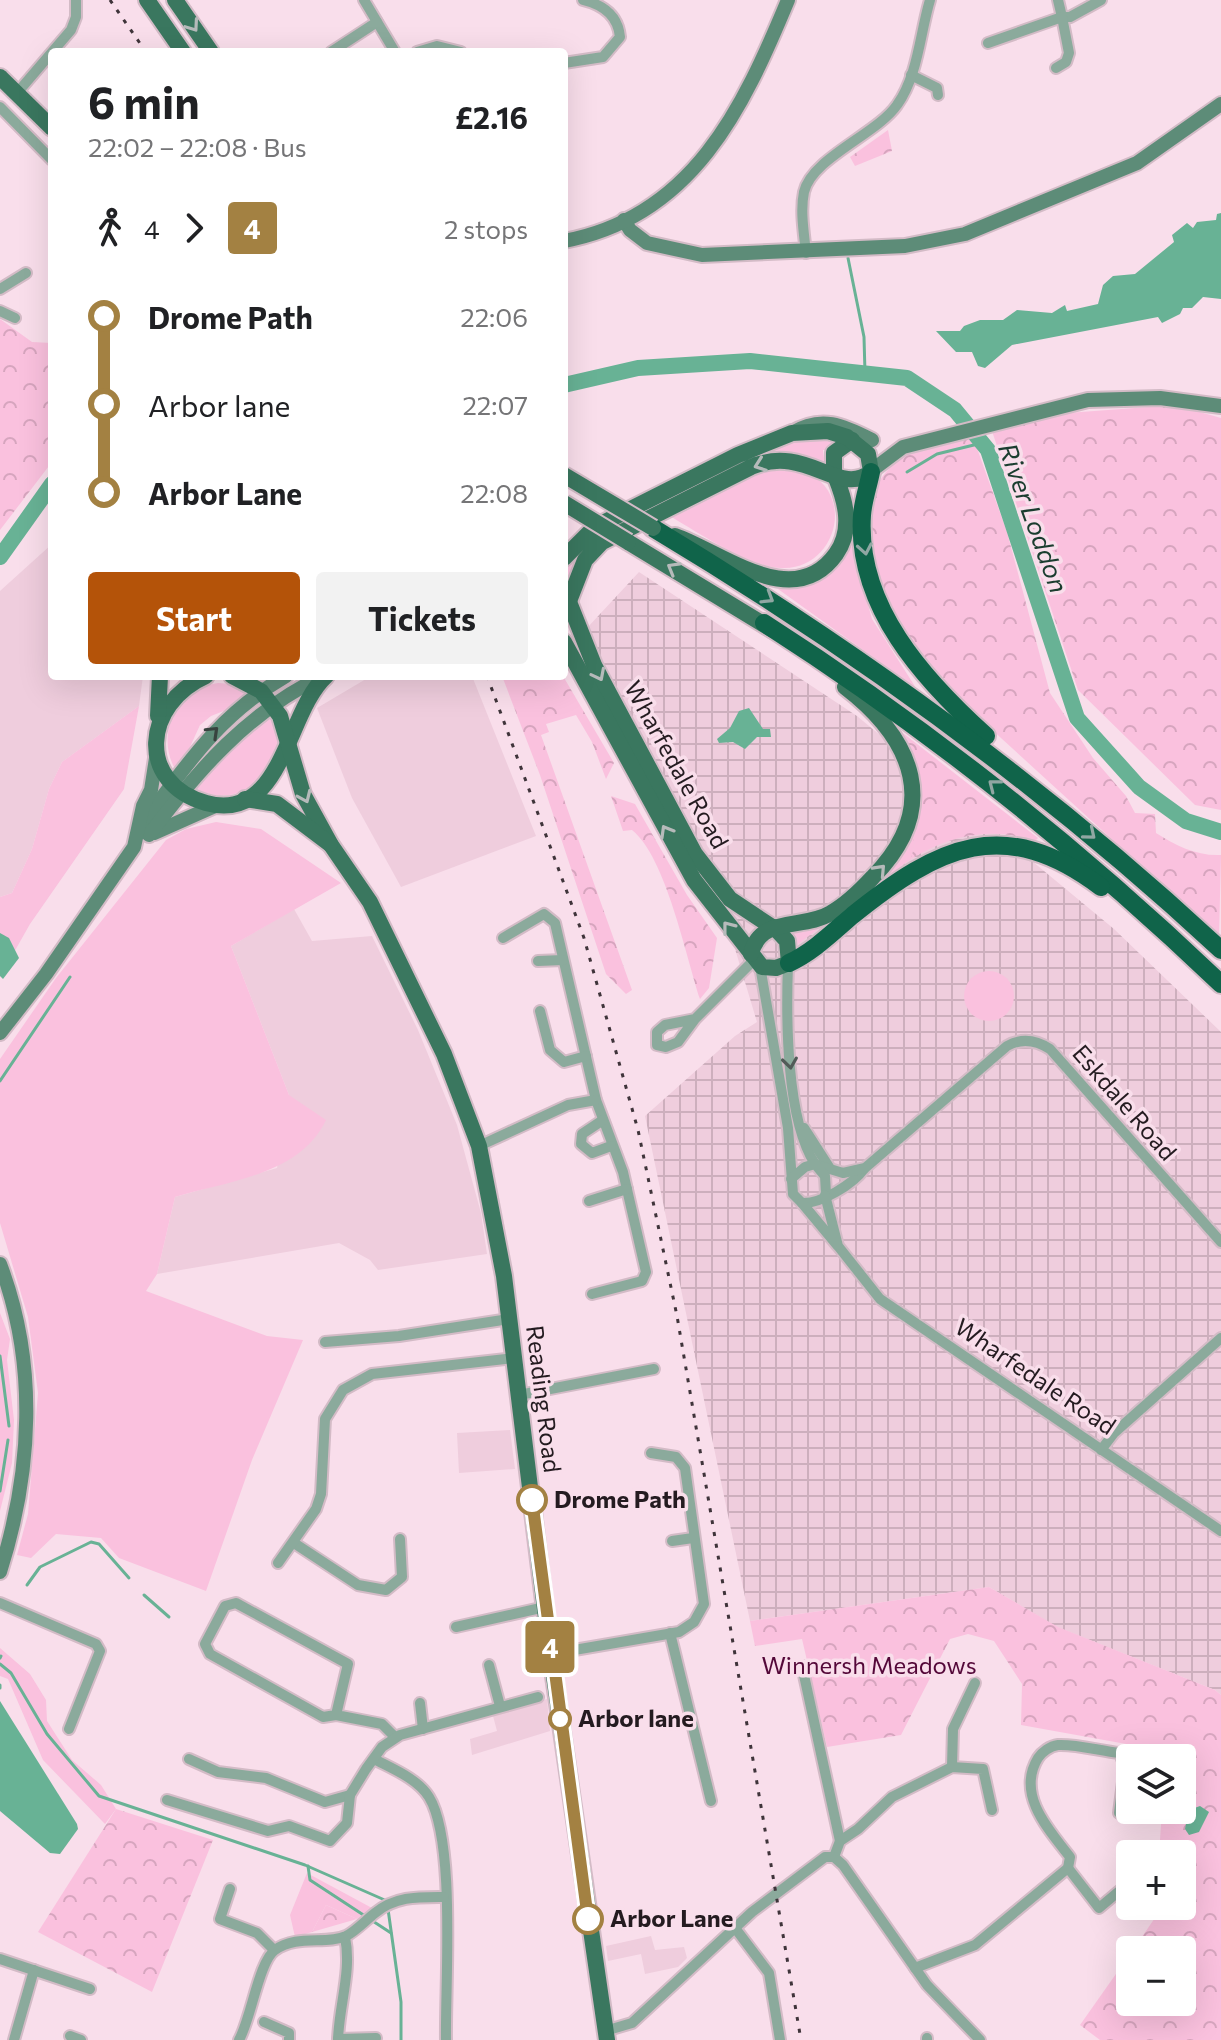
<!DOCTYPE html>
<meta charset="utf-8">
<style>
body{margin:0;font-family:Commissioner,sans-serif;background:#f2f2f2;color:#202124;height:100vh;display:flex;flex-direction:column;font-size:30px;white-space:nowrap}
*{box-sizing:border-box;margin:0}
p{font-size:26px;color:#757577}
.icon{flex:none;width:44px;height:44px;fill:none;stroke:currentColor;stroke-width:2;stroke-linecap:round;stroke-linejoin:round}
.map{position:relative;flex:1;overflow:hidden}
.details{position:absolute;left:48px;top:48px;width:520px;height:632px;display:flex;flex-direction:column;background:#fff;border-radius:8px;box-shadow:0 8px 32px #0002}
.details>*{flex:none}
.badge{padding:0 16px;border-radius:6px;font-size:28px;line-height:52px}
.controls{position:absolute;left:1116px;top:1744px;display:grid;gap:16px}
.controls a{display:grid;place-items:center;width:80px;height:80px;border-radius:8px;background:#fff;box-shadow:0 8px 32px #0002;font-size:40px}
.map>.badge{position:absolute;translate:-50% -50%;box-shadow:0 0 0 4px #fff}
.legs{display:flex;align-items:center;gap:12px;height:88px;padding:0 40px;font-size:26px}
.legs p{margin-inline-start:auto}
.headline{display:flex;align-items:center;justify-content:space-between;height:136px;padding:0 40px}
h1{font-size:44px;font-weight:700;line-height:60px}
.action{display:flex;gap:16px;margin-top:auto;padding:16px 40px}
.action a{flex:1;height:92px;border-radius:8px;background:#b45309;color:#fff;font-size:32px;font-weight:700;line-height:92px;text-align:center}
.action a+a{background:#f2f2f2;color:#202124}
ul{padding:0 40px;list-style:none}
li{display:flex;align-items:center;gap:28px;height:88px;font-size:30px}
li i{display:grid;place-items:center;width:12px;height:100%;margin:0 10px;background:currentColor}
li i::after{content:'';width:20px;height:20px;margin:-10px;border:6px solid;border-radius:50%;background:#fff}
li p{margin-inline-start:auto}
li:first-child i{background:linear-gradient(#0000 50%,currentColor 0)}
li:last-child i{background:linear-gradient(currentColor 50%,#0000 0)}
.map>svg:first-child{display:block}
.built{fill:#efcddd}
.industrial{fill:url(#industrial-grid)}
.green{fill:#fac1de}
.forest{fill:url(#forest-crowns)}
.water{fill:#68b295}
.lines{fill:none;stroke-linecap:round;stroke-linejoin:round}
.stream{stroke:#68b295;stroke-width:3}
.river{stroke:#68b295;stroke-width:16}
.street-casing{stroke:#d3bbc6;stroke-width:14}
.secondary-casing{stroke:#d3bbc6;stroke-width:18}
.primary-casing{stroke:#d3bbc6;stroke-width:20}
.highway-casing{stroke:#d3bbc6;stroke-width:22}
.street{stroke:#8baa9c;stroke-width:10}
.secondary{stroke:#5d8c78;stroke-width:14}
.primary{stroke:#3a775f;stroke-width:16}
.highway{stroke:#10644a;stroke-width:18}
.rail{stroke:#3f343a;stroke-width:3;stroke-dasharray:4 8;stroke-linecap:butt}
.primary-bridge-casing{stroke:#d3bbc6;stroke-width:20;stroke-linecap:butt}
.primary-bridge{stroke:#3a775f;stroke-width:16}
.oneway{stroke:#b6baba}
.oneway2{stroke:#90a7a3}
.oneway3{stroke:#38433f}
.oneway4{stroke:#525b58}
.line-1-casing{stroke:#fff;stroke-width:18}
.line-1{stroke:#a38142;stroke-width:12}
.stop-1-dot{fill:#fff;stroke:#a38142;stroke-width:4}
.labels{text-anchor:middle;stroke-width:7;stroke-linejoin:round;paint-order:stroke}
.street-label{font-size:24px;fill:#241b20;stroke:#f9deeb}
.stop-label{font-size:24px;font-weight:bold;fill:#241b20;stroke:#f9deeb;text-anchor:start}
.park-label{font-size:24px;fill:#540839;stroke:#f9deeb}
.water-label{font-size:26px;font-style:italic;fill:#1a3d2f;stroke:#f9deeb}
</style>
<div class="map">
<svg width="1221" height="2040" viewBox="0 0 1221 2040">
<defs>
<pattern id="industrial-grid" width="8" height="8" patternUnits="userSpaceOnUse" patternTransform="scale(2)"><rect width="8" height="8" fill="#efcddd"/><path d="M0 4h8M4 0v8" fill="none" stroke="#cdafbd"/></pattern>
<pattern id="forest-crowns" width="20" height="18" patternUnits="userSpaceOnUse" patternTransform="scale(2)"><rect width="20" height="18" fill="#fac1de"/><path d="M2 6a3 3 0 1 1 6 0M12 15a3 3 0 1 1 6 0" fill="none" stroke="#d6a5be"/></pattern>
</defs>
<rect width="100%" height="100%" fill="#f9deeb"/>
<g class="built">
<path d="M 52,544 L 52,676 L 143,676 L 139,706 L 62,762 L 49,789 L 32,849 L 12,893 L 0,897 L 0,591 Z"/>
<path d="M 371,676 L 472,676 L 536,836 L 401,887 L 352,798 L 317,708 Z"/>
<path d="M 294,909 L 312,941 L 372,936 L 418,1030 L 457,1125 L 481,1213 L 487,1254 L 378,1270 L 370,1260 L 339,1243 L 157,1274 L 175,1197 L 277,1168 L 289,1095 L 231,946 Z"/>
<path d="M 510,1430 L 515,1469 L 459,1473 L 457,1433 Z"/>
<path d="M 547,1699 L 550,1731 L 472,1755 L 470,1739 L 497,1731 L 493,1716 Z"/>
<path d="M 651,1936 L 655,1950 L 684,1947 L 687,1958 L 678,1967 L 645,1974 L 641,1954 L 608,1961 L 606,1946 Z"/>
</g>
<path class="industrial" d="M 639,572 L 857,716 L 1114,929 L 1221,1032 L 1221,1695 L 1215,1690 L 1057,1627 L 989,1587 L 750,1621 L 645,1116 L 735,1036 L 757,1022 L 726,919 L 587,628 Z"/>
<g class="green">
<path d="M 820,436 L 838,440 L 830,450 L 823,450 L 825,466 L 790,453 L 766,455 L 596,537 L 576,561 L 568,587 L 564,584 L 564,566 L 581,542 C 651,507 743,448 820,436 Z"/>
<path d="M 791,467 C 803,472 815,475 824,485 C 851,518 825,571 781,568 C 746,566 698,532 668,515 L 772,468 Z"/>
<path d="M 850,540 L 872,619 L 916,688 L 778,589 C 817,583 836,581 850,540 Z"/>
<path d="M 218,683 L 233,684 L 254,692 L 234,707 L 211,716 L 200,725 L 184,760 L 175,769 C 155,733 177,688 218,683 Z"/>
<path d="M 139,706 L 124,789 L 30,924 L 0,977 L 0,897 L 12,893 L 32,849 L 49,789 L 62,762 Z"/>
<path d="M 273,714 C 275,725 281,740 278,751 C 266,788 228,808 193,787 L 243,737 Z"/>
<path d="M 216,822 L 261,829 L 341,883 L 231,946 L 289,1095 L 326,1120 C 300,1175 228,1181 175,1197 L 157,1274 L 146,1291 L 267,1336 L 303,1340 L 252,1460 L 206,1591 L 119,1558 L 101,1538 L 56,1534 L 31,1558 L 17,1555 L 28,1514 L 38,1393 L 28,1317 L 0,1223 L 0,1059 L 56,978 L 166,840 L 186,829 Z"/>
<path d="M 910,833 L 915,843 L 911,859 L 794,947 L 789,933 L 815,926 Z"/>
<circle cx="989" cy="996" r="25"/>
<path d="M 0,1313 L 10,1339 L 7,1360 L 14,1420 L 12,1463 L 0,1511 Z"/>
<path d="M 0,1648 L 30,1674 L 46,1700 L 47,1721 L 72,1760 L 101,1785 L 116,1809 L 105,1824 L 43,1760 L 8,1679 L 0,1676 Z"/>
<path d="M 307,1873 L 372,1908 L 357,1919 L 326,1905 L 312,1932 L 295,1937 L 290,1915 Z"/>
</g>
<g class="forest">
<path d="M 888,130 L 892,151 L 855,166 L 850,157 Z"/>
<path d="M 0,319 L 32,342 L 52,343 L 52,462 L 0,530 Z"/>
<path d="M 1175,405 L 1221,418 L 1221,810 L 1195,805 L 1078,690 L 992,431 L 1054,414 Z"/>
<path d="M 973,437 L 1007,532 L 1050,693 L 1093,758 L 1126,796 L 1135,813 L 1155,814 L 1156,833 C 1177,846 1196,856 1221,855 L 1219,937 L 945,687 C 936,677 924,667 916,655 C 880,605 836,501 903,457 C 921,445 952,443 973,437 Z"/>
<path d="M 502,676 L 563,676 L 614,763 L 606,779 L 592,742 L 576,715 L 546,724 L 549,732 L 541,735 L 632,990 L 626,994 L 606,974 L 540,775 Z"/>
<path d="M 890,723 L 1038,838 L 1035,841 C 990,826 950,835 911,859 L 915,843 L 910,833 L 916,816 Z"/>
<path d="M 611,796 L 635,804 L 687,895 L 717,938 L 709,988 L 700,999 C 686,957 666,857 632,830 L 623,831 Z"/>
<path d="M 989,1587 L 1058,1627 L 1215,1690 L 1221,1695 L 1221,2040 L 1100,2040 L 1080,2025 L 1130,1954 L 1130,2002 L 1182,2002 L 1182,1950 L 1133,1950 L 1163,1906 L 1182,1906 L 1182,1854 L 1159,1854 L 1162,1810 L 1182,1810 L 1182,1758 L 1165,1758 L 1165,1751 L 1021,1725 L 1022,1684 L 994,1641 L 968,1634 L 950,1639 L 901,1735 L 827,1747 L 802,1639 L 755,1646 L 750,1621 Z"/>
<path d="M 116,1809 L 213,1840 L 152,1992 L 38,1932 Z"/>
<path d="M 326,1905 L 357,1919 L 312,1932 Z"/>
</g>
<g class="water">
<path d="M 1221,213 L 1221,299 L 1203,297 L 1192,308 L 1183,308 L 1180,314 L 1162,323 L 1158,317 L 1012,345 L 985,368 L 978,366 L 972,352 L 956,352 L 936,331 L 960,331 L 964,326 L 980,320 L 1003,320 L 1017,310 L 1052,313 L 1065,305 L 1067,311 L 1098,304 L 1103,285 L 1113,276 L 1135,274 L 1174,242 L 1172,235 L 1187,223 L 1193,228 L 1197,222 L 1216,220 L 1217,214 Z"/>
<path d="M 749,708 L 763,729 L 770,729 L 771,737 L 757,737 L 745,749 L 733,742 L 719,743 L 717,739 L 730,728 L 739,711 Z"/>
<path d="M 0,933 L 9,938 L 19,958 L 3,979 L 0,976 Z"/>
<path d="M 0,1701 L 77,1824 L 78,1829 L 60,1854 L 50,1853 L 0,1811 Z"/>
<path d="M 1200,1806 L 1209,1812 L 1199,1832 L 1189,1835 L 1185,1829 L 1189,1810 Z"/>
</g>
<g class="lines">
<g class="stream">
<path d="M 848,258 L 864,337 L 865,373"/>
<path d="M 907,472 L 937,454 L 982,443"/>
<path d="M 0,1081 L 70,977"/>
<path d="M 0,1356 L 9,1426"/>
<path d="M 0,1491 L 8,1440"/>
<path d="M 27,1585 L 40,1567 L 91,1542 L 99,1544 L 129,1578"/>
<path d="M 144,1595 L 169,1617"/>
<path d="M 0,1658 L 1,1656"/>
<path d="M 0,1664 L 11,1673 L 47,1734 L 99,1796 L 305,1865 L 387,1901"/>
<path d="M 0,1685 L 0,1688"/>
<path d="M 308,1866 L 310,1880 L 391,1933"/>
<path d="M 388,1909 L 401,2002 L 401,2040"/>
</g>
<g class="river">
<path d="M 564,385 L 638,368 L 750,361 L 907,378 L 955,410 L 988,450 L 1077,718 L 1139,787 L 1186,821 L 1221,832"/>
<path d="M 0,557 L 52,484"/>
</g>
<defs>
<g id="street">
<path d="M 364,0 L 395,52"/>
<path d="M 1058,0 L 1062,17 L 1070,17 L 1101,0"/>
<path d="M 988,43 L 1062,17 L 1069,53 L 1066,62 L 1056,68"/>
<path d="M 331,52 L 377,22"/>
<path d="M 417,52 L 437,46 L 461,52"/>
<path d="M 564,63 L 603,57 L 620,37 C 618,16 604,5 583,0"/>
<path d="M 911,75 L 937,88 L 938,95"/>
<path d="M 17,93 L 71,30 L 76,17 L 76,0"/>
<path d="M 0,107 L 52,160"/>
<path d="M 806,253 C 804,233 800,211 804,192 C 812,158 877,134 897,105 C 918,76 920,33 930,0"/>
<path d="M 0,289 L 26,273"/>
<path d="M 0,311 L 15,318"/>
<path d="M 503,938 L 544,914 L 555,923 L 596,1100 L 623,1172 L 646,1272 L 642,1281 L 592,1294"/>
<path d="M 538,961 L 563,960"/>
<path d="M 788,964 C 786,1018 786,1119 815,1164"/>
<path d="M 760,966 L 788,1128 L 793,1194 L 802,1203 C 821,1204 853,1184 864,1169"/>
<path d="M 540,1011 L 550,1050 L 564,1062 L 586,1056"/>
<path d="M 695,1019 L 665,1025 L 657,1032 L 657,1045 L 666,1047 L 678,1042 L 695,1019 L 753,961"/>
<path d="M 603,1120 L 582,1134 L 581,1144 L 592,1153 L 611,1146"/>
<path d="M 804,1128 L 829,1167"/>
<path d="M 479,1146 L 568,1105 L 596,1100"/>
<path d="M 817,1165 L 843,1173 L 865,1168 L 1007,1046 C 1021,1038 1036,1040 1050,1049 L 1221,1242"/>
<path d="M 791,1179 L 805,1167 L 815,1164 L 825,1176 L 826,1194"/>
<path d="M 825,1195 L 838,1246 L 880,1299 L 1221,1531"/>
<path d="M 589,1201 L 627,1189"/>
<path d="M 802,1203 L 837,1245"/>
<path d="M 325,1342 L 399,1336 L 509,1319"/>
<path d="M 519,1395 L 654,1369"/>
<path d="M 1101,1450 L 1114,1433 L 1221,1338"/>
<path d="M 672,1541 L 693,1538"/>
<path d="M 294,1543 L 358,1585 L 386,1590 L 402,1577 L 400,1539"/>
<path d="M 278,1563 L 316,1509 L 321,1494 L 325,1419 L 343,1390 L 372,1374 L 514,1358"/>
<path d="M 0,1603 L 96,1644 L 100,1651 L 69,1729"/>
<path d="M 456,1627 L 545,1607"/>
<path d="M 670,1633 L 711,1801"/>
<path d="M 551,1654 L 679,1632 L 694,1622 L 704,1604 L 685,1468 L 676,1457 L 651,1453"/>
<path d="M 489,1665 L 500,1706"/>
<path d="M 802,1666 L 840,1841"/>
<path d="M 420,1703 L 423,1729"/>
<path d="M 336,1715 L 323,1717 L 210,1654 L 205,1644 L 225,1606 L 236,1603 L 348,1664 L 336,1715 L 382,1724 L 395,1737"/>
<path d="M 189,1759 L 218,1772 L 266,1778 L 325,1802 L 350,1795"/>
<path d="M 374,1759 C 393,1769 418,1779 429,1797 C 456,1841 445,1984 446,2040"/>
<path d="M 952,1767 L 953,1729 L 975,1683"/>
<path d="M 167,1800 L 268,1831 L 289,1826 L 330,1841 L 347,1823 L 350,1795 L 366,1769 L 382,1747 L 400,1735 L 538,1697"/>
<path d="M 834,1857 L 840,1841 L 858,1829 L 892,1797 L 952,1767 L 983,1769 L 992,1810"/>
<path d="M 1068,1868 L 1099,1908 L 1130,1882"/>
<path d="M 230,1889 L 220,1919 L 257,1933 L 274,1950"/>
<path d="M 735,1928 L 769,1973 L 780,2040"/>
<path d="M 0,1959 L 90,1989"/>
<path d="M 915,1968 L 975,1945 L 1068,1868 L 1070,1857 C 1048,1829 1016,1794 1038,1758 C 1042,1752 1050,1746 1058,1745 C 1077,1744 1100,1751 1120,1753 L 1125,1767 L 1119,1813"/>
<path d="M 264,2022 L 289,2033 L 289,2040"/>
<path d="M 605,2031 L 632,2023 L 752,1912 L 825,1857 L 834,1857 L 843,1865 L 927,1985 L 980,2040"/>
<path d="M 70,2036 L 81,2040"/>
<path d="M 338,2039 L 376,2038"/>
<path d="M 14,2040 L 34,1970"/>
<path d="M 239,2040 C 251,2019 259,1961 275,1950 C 297,1934 326,1945 346,1936 C 356,1931 366,1920 375,1913 C 396,1896 418,1897 444,1897"/>
<path d="M 338,2040 C 339,2005 352,1971 345,1937"/>
<path d="M 927,2040 L 927,2038"/>
</g>
<g id="secondary">
<path d="M 624,220 L 630,230 L 647,243 L 702,255 L 905,246 L 965,234 L 1137,163 L 1221,104"/>
<path d="M 564,241 C 693,217 743,108 788,0"/>
<path d="M 792,433 C 821,415 843,425 872,440"/>
<path d="M 871,471 L 903,447 L 1088,400 L 1160,398 L 1221,406"/>
<path d="M 143,823 C 187,764 220,714 286,676"/>
<path d="M 154,833 L 217,805"/>
<path d="M 149,835 C 197,771 249,711 323,676"/>
<path d="M 0,1033 L 46,974 L 134,847 L 143,806 L 151,790 L 157,752"/>
<path d="M 0,1264 C 38,1364 32,1471 0,1572"/>
</g>
<g id="primary">
<path d="M 147,0 L 183,52"/>
<path d="M 175,0 L 211,52"/>
<path d="M 0,77 L 52,128"/>
<path d="M 834,476 L 834,453 L 852,440"/>
<path d="M 675,536 C 723,553 794,613 836,554 C 853,530 846,503 836,478"/>
<path d="M 628,542 L 773,630"/>
<path d="M 564,558 L 595,527 L 738,455 L 792,433 L 828,431 L 847,437 L 868,454 L 871,472 C 839,498 806,443 751,467 L 602,542 L 585,560 L 569,601"/>
<path d="M 569,602 L 594,665 L 695,854 L 730,899 L 772,927"/>
<path d="M 564,642 L 694,880 L 762,967 L 776,968 L 789,963 L 787,941 L 774,927"/>
<path d="M 206,676 C 143,704 136,783 206,803 C 283,824 286,712 326,676"/>
<path d="M 232,676 L 261,691 L 280,716 L 303,794 L 331,845 L 370,902 L 444,1054 L 479,1146 L 504,1276 L 549,1642 L 607,2040"/>
<path d="M 158,716 L 160,676"/>
<path d="M 245,799 L 277,804 L 330,844"/>
<path d="M 751,954 C 760,915 803,930 831,913 C 847,904 861,890 873,877 C 941,808 914,740 845,687"/>
</g>
<g id="highway">
<path d="M 871,472 C 868,487 863,501 862,515 C 856,606 924,680 986,736"/>
<path d="M 653,528 C 858,651 1047,788 1221,950"/>
<path d="M 764,623 C 928,728 1080,849 1221,984"/>
<path d="M 789,963 C 813,952 833,932 853,915 C 939,846 1004,814 1101,887"/>
</g>
</defs>
<use href="#street" class="street-casing"/>
<use href="#secondary" class="secondary-casing"/>
<use href="#primary" class="primary-casing"/>
<use href="#highway" class="highway-casing"/>
<use href="#street" class="street"/>
<use href="#secondary" class="secondary"/>
<use href="#primary" class="primary"/>
<use href="#highway" class="highway"/>
<g class="rail">
<path d="M 110,0 L 146,52"/>
<path d="M 487,676 L 584,938 L 638,1130 L 677,1316 L 801,2040"/>
</g>
<defs>
<g id="primary-bridge">
<path d="M 564,475 L 653,528"/>
<path d="M 564,503 L 628,542"/>
</g>
</defs>
<use href="#primary-bridge" class="primary-bridge-casing"/>
<use href="#primary-bridge" class="primary-bridge"/>
</g>
<defs><path id="oneway-chevron" d="M-2-3.5L2.5 0L-2 3.5" fill="none" stroke-width="1.6" stroke-linecap="round" stroke-linejoin="round" transform="scale(2)"/></defs>
<g class="oneway">
<use href="#oneway-chevron" transform="translate(193 26) rotate(55)"/>
<use href="#oneway-chevron" transform="translate(760 465) rotate(160)"/>
<use href="#oneway-chevron" transform="translate(673 568) rotate(-150)"/>
<use href="#oneway-chevron" transform="translate(599 675) rotate(63)"/>
<use href="#oneway-chevron" transform="translate(305 797) rotate(66)"/>
<use href="#oneway-chevron" transform="translate(666 831) rotate(-120)"/>
<use href="#oneway-chevron" transform="translate(880 870) rotate(-47)"/>
<use href="#oneway-chevron" transform="translate(728 927) rotate(-128)"/>
</g>
<g class="oneway2">
<use href="#oneway-chevron" transform="translate(865 549) rotate(80)"/>
<use href="#oneway-chevron" transform="translate(768 598) rotate(32)"/>
<use href="#oneway-chevron" transform="translate(994 785) rotate(-142)"/>
<use href="#oneway-chevron" transform="translate(1090 834) rotate(40)"/>
</g>
<use class="oneway3" href="#oneway-chevron" transform="translate(213 732) rotate(-44)"/>
<use class="oneway4" href="#oneway-chevron" transform="translate(790 1063) rotate(82)"/>
<g class="lines">
<defs>
<path id="line-1" d="M 532,1500 L 588,1919"/>
</defs>
<use href="#line-1" class="line-1-casing"/>
<use href="#line-1" class="line-1"/>
</g>
<g class="stop-1-dot">
<circle cx="532" cy="1500" r="14"/>
<circle cx="560" cy="1719" r="10"/>
<circle cx="588" cy="1919" r="14"/>
</g>
<g class="labels">
<g class="street-label">
<text transform="translate(676 765) rotate(61)" y="8">Wharfedale Road</text>
<text transform="translate(1124 1103) rotate(49)" y="8">Eskdale Road</text>
<text transform="translate(1035 1377) rotate(34)" y="8">Wharfedale Road</text>
<text transform="translate(543 1399) rotate(83)" y="8">Reading Road</text>
</g>
<g class="stop-label">
<text x="554" y="1508">Drome Path</text>
<text x="578" y="1727">Arbor lane</text>
<text x="610" y="1927">Arbor Lane</text>
</g>
<g class="park-label">
<text x="869" y="1674">Winnersh Meadows</text>
</g>
<g class="water-label">
<text transform="translate(1033 518) rotate(70)" y="9">River Loddon</text>
</g>
</g>
</svg>
<div class="controls">
<a><svg class="icon" aria-label="layers" viewBox="0 0 24 24"><path d="M12 4l9 5-9 5-9-5zM3 14l9 5 9-5"/></svg></a>
<a>+</a>
<a>−</a>
</div>
<b class="badge" style="left:550px;top:1647px;background:#a38142;color:#fff">4</b>
<section class="details">
<div class="headline"><div><h1>6 min</h1><p>22:02 – 22:08 · Bus</p></div><b>£2.16</b></div>
<div class="legs"><svg class="icon" aria-label="walk" viewBox="0 0 24 24"><circle cx="13" cy="4" r="2"/><path d="M13 8l-2 6 4 7M11 14l-3 7M7 12l3-4h3l4 4"/></svg>4<svg class="icon" aria-label="forward" viewBox="0 0 24 24"><path d="M9 5l7 7-7 7"/></svg><b class="badge" style="background:#a38142;color:#fff">4</b><p>2 stops</p></div>
<ul>
<li><i style="color:#a38142"></i><b>Drome Path</b><p>22:06</p></li>
<li><i style="color:#a38142"></i><span>Arbor lane</span><p>22:07</p></li>
<li><i style="color:#a38142"></i><b>Arbor Lane</b><p>22:08</p></li>
</ul>
<div class="action"><a>Start</a><a>Tickets</a></div>
</section>
</div>
